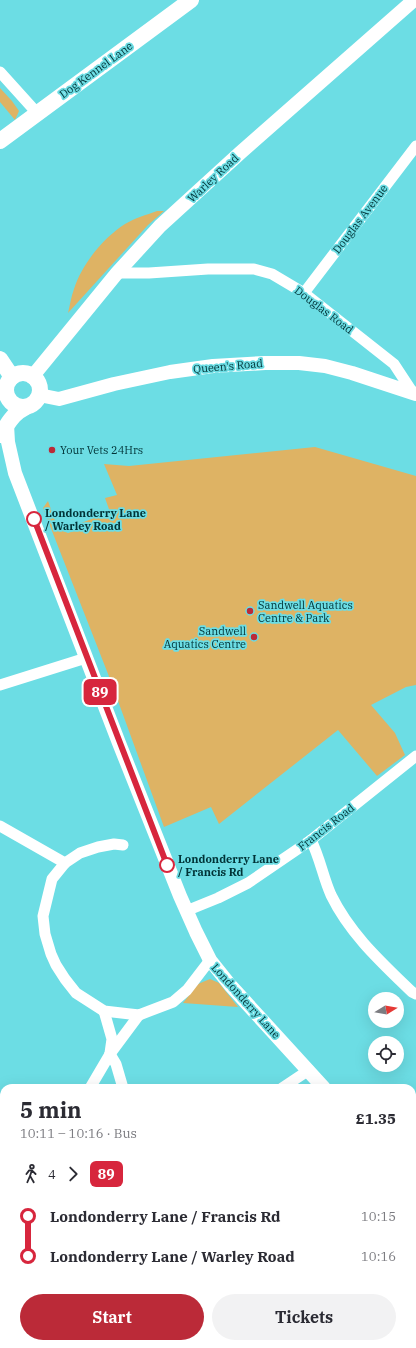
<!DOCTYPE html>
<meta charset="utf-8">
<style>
body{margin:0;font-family:"IBM Plex Serif",serif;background:#f2f2f3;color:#2b2b33;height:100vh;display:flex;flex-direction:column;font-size:15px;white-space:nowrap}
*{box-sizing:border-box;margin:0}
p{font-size:13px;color:#7c7c81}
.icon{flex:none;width:22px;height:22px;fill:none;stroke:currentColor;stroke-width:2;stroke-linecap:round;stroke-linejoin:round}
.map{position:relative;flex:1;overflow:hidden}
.drawer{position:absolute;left:0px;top:1084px;width:416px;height:264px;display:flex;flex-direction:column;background:#fff;border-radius:12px 12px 0 0;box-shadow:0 4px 16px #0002}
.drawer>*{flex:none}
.badge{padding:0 8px;border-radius:6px;font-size:14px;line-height:26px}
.needle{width:26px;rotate:79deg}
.controls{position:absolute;left:368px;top:992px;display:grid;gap:8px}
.controls a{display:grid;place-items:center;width:36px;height:36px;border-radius:50%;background:#fff;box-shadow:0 4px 16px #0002;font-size:20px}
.map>.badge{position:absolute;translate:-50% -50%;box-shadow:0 0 0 2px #fff}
.legs{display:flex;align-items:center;gap:6px;height:44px;padding:0 20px;font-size:13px}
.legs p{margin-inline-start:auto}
.overview{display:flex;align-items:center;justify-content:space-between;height:68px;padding:0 20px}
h1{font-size:22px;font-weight:700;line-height:30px}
.button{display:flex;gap:8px;margin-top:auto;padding:8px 20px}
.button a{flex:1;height:46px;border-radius:24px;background:#bb2a38;color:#fff;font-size:16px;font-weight:700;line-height:46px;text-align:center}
.button a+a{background:#f2f2f3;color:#2b2b33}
ul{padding:0 20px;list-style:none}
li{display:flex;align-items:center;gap:14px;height:40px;font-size:15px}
li i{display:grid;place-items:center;width:6px;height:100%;margin:0 5px;background:currentColor}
li i::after{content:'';width:10px;height:10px;margin:-5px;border:3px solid;border-radius:50%;background:#fff}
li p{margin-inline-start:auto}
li:first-child i{background:linear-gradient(#0000 50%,currentColor 0)}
li:last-child i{background:linear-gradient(currentColor 50%,#0000 0)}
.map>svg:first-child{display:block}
.green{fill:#deb364}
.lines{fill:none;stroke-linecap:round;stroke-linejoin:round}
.minor{stroke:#fff;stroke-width:11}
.tertiary{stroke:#fff;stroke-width:14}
.secondary{stroke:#fff;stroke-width:16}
.line-1-casing{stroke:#fff;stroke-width:9}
.line-1{stroke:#d7263d;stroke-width:6}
.poi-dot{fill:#bb2a38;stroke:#6cdde4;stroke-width:1.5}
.stop-1-dot{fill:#fff;stroke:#d7263d;stroke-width:2}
.labels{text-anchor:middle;stroke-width:3.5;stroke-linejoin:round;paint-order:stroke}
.street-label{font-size:11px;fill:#003337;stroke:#6cdde4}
.poi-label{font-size:11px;fill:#003337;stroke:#6cdde4;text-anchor:start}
.stop-label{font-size:11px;font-weight:bold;fill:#003337;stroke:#6cdde4;text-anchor:start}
</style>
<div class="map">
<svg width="416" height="1348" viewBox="0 0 416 1348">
<rect width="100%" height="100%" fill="#6cdde4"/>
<g class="green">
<path d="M 0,88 L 12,101 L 19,111 L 15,120 L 0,102 Z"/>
<path d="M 157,211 L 164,211 L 148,225 L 68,313 C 70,305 71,297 74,289 C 82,264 103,238 125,224 C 135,218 146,215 157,211 Z"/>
<path d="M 315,447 L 416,476 L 416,685 L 406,687 L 371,705 L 395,733 L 405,755 L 377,776 L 338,730 L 219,824 L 211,807 L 164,827 L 110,679 L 43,508 L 48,501 L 58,529 L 68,533 L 83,528 L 81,523 L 110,512 L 105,498 L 117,495 L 104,464 L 129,466 Z"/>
<path d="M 210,979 L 219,983 L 238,1007 L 183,1003 L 198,984 Z"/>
</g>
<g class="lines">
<g class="minor">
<path d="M 0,72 L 37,113"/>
<path d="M 117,273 L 149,273 L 208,269 L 254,269 L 272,274 L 304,293 L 394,364 L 413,393"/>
<path d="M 304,293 L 416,146"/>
<path d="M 0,685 L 86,658"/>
<path d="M 0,826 L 65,863"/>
<path d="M 311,840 C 320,858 323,877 331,895 C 350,934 381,962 412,992 L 416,994"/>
<path d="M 123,845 L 114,844 L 98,847 L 80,853 L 65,863 L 52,879 L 43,916 L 45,934 L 51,954 L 56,965 L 65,979 L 76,993 L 104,1011 L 139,1015 L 173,1002 L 187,990 L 210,960"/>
<path d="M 186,911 L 218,898 L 248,883 L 311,840 L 416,756"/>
<path d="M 104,1011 L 112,1039 L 110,1053"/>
<path d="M 110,1054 L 116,1064 L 123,1088"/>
<path d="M 90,1088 L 110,1054 L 139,1015"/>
<path d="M 282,1088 L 309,1070"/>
<path d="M 0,1166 L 4,1164"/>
<path d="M 220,1344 L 226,1348"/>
<path d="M 351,1348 L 416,1346"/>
</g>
<g class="tertiary">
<path d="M 32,377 L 117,273 L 160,226 L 240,153 L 414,0"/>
<path d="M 39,395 L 59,399 L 114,384 L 170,372 L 213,366 L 265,363 L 299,363 L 325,366 L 352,373 L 416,394"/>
<path d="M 7,425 L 8,442 L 15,473 L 119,743 L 180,896 L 196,932 L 210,960 L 230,985 L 324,1088"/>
<path d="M 412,1193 L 416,1198"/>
</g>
<g class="secondary">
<path d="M 0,141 L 191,0"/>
<path d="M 0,359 L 12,377"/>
<circle cx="23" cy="390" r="17"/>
<path d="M 0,435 C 9,423 12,414 26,407"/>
</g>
</g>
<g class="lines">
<defs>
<path id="line-1" d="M 34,519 L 167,865"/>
</defs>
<use href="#line-1" class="line-1-casing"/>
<use href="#line-1" class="line-1"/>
</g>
<g class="poi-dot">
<circle cx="52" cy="450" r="4"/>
<circle cx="250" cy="611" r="4"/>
<circle cx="254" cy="637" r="4"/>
</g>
<g class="stop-1-dot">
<circle cx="34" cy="519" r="7"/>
<circle cx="167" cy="865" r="7"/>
</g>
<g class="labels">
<g class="street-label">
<text transform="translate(96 70) rotate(-36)" y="4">Dog Kennel Lane</text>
<text transform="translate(213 178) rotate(-43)" y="4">Warley Road</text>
<text transform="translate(360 219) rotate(-53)" y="4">Douglas Avenue</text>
<text transform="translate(324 310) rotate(37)" y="4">Douglas Road</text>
<text transform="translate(228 366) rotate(-5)" y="4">Queen's Road</text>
<text transform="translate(326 827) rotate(-38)" y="4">Francis Road</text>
<text transform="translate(246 1001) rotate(48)" y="4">Londonderry Lane</text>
</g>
<g class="poi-label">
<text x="60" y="454">Your Vets 24Hrs</text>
<text x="258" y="609">Sandwell Aquatics<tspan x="258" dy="13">Centre &amp; Park</tspan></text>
<text x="246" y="635" text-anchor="end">Sandwell<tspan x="246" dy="13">Aquatics Centre</tspan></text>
</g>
<g class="stop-label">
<text x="45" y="517">Londonderry Lane<tspan x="45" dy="13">/ Warley Road</tspan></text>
<text x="178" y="863">Londonderry Lane<tspan x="178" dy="13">/ Francis Rd</tspan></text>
</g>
</g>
</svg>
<div class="controls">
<a><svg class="needle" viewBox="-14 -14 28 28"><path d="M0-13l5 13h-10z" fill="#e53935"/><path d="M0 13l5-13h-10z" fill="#7c7c81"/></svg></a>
<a><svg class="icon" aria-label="locate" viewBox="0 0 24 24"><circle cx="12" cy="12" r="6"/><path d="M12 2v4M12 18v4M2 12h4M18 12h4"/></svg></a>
</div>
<b class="badge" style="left:100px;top:692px;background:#d7263d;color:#fff">89</b>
<section class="drawer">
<div class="overview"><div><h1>5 min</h1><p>10:11 – 10:16 · Bus</p></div><b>£1.35</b></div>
<div class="legs"><svg class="icon" aria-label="walk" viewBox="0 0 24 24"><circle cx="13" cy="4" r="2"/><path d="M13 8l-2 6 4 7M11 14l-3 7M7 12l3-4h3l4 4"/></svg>4<svg class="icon" aria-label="forward" viewBox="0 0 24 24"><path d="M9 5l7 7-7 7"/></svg><b class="badge" style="background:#d7263d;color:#fff">89</b></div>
<ul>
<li><i style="color:#d7263d"></i><b>Londonderry Lane / Francis Rd</b><p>10:15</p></li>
<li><i style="color:#d7263d"></i><b>Londonderry Lane / Warley Road</b><p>10:16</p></li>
</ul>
<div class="button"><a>Start</a><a>Tickets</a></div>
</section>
</div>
